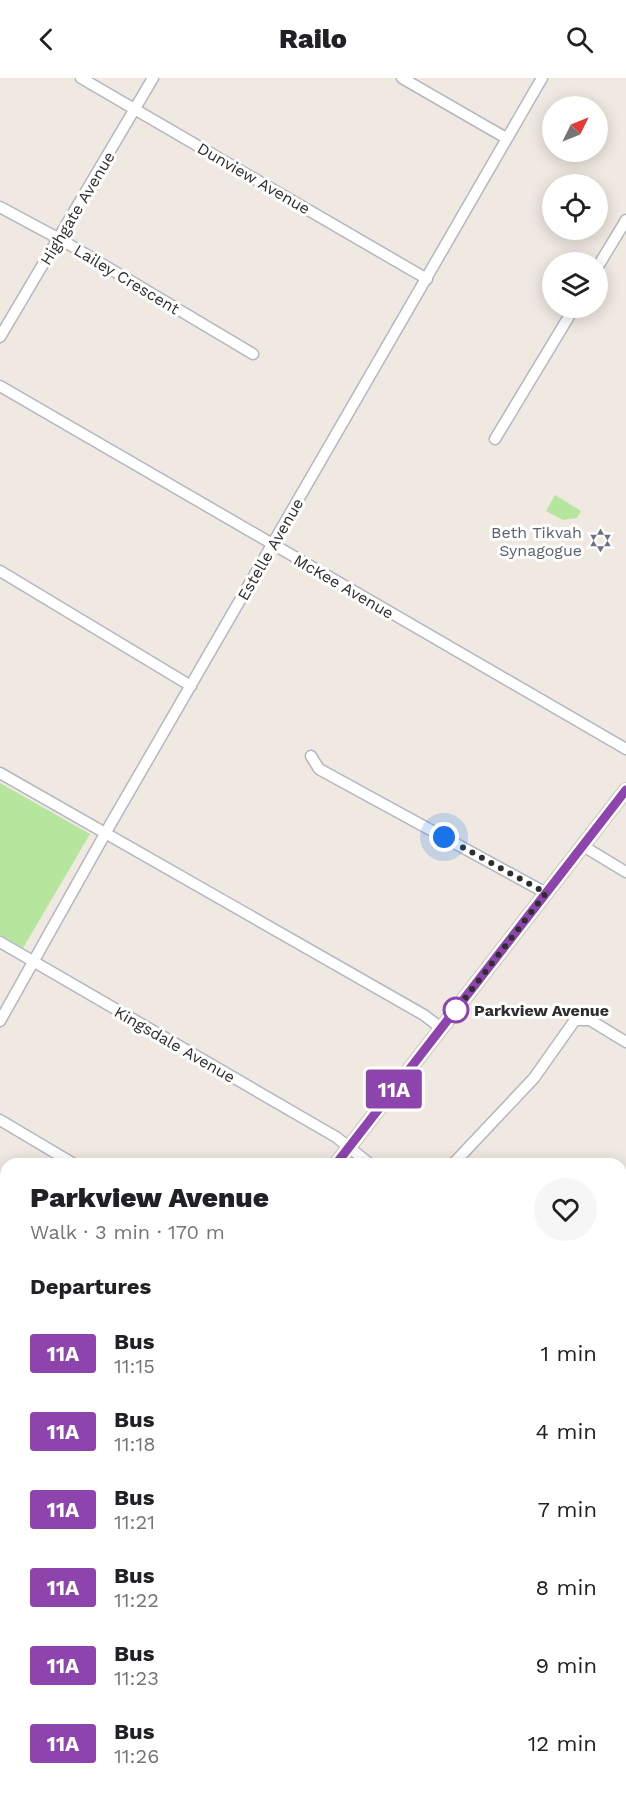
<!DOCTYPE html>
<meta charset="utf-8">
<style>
body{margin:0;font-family:"Work Sans",sans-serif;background:#f6f6f6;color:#202124;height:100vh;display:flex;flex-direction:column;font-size:22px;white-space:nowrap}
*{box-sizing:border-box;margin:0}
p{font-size:20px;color:#757577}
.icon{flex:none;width:33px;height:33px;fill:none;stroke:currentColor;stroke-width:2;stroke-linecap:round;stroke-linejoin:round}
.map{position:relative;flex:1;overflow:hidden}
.details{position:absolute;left:0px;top:1080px;width:627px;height:636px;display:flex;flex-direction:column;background:#fff;border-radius:18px 18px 0 0;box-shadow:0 3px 15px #0003}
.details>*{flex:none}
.badge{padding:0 12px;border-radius:4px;font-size:21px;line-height:39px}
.needle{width:39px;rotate:47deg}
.buttons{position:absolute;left:542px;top:18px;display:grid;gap:12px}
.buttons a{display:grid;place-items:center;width:66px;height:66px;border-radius:50%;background:#fff;box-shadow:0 3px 15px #0003;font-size:30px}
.you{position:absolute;width:30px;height:30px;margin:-15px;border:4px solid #fff;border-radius:50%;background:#1a73e8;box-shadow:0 0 0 9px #1a73e833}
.map>.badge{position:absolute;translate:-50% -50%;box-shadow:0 0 0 3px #fff}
h2{padding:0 30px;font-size:22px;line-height:54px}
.round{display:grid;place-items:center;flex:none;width:63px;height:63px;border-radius:32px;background:#f6f6f6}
.summary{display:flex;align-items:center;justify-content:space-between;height:102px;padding:0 30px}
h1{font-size:28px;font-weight:800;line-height:45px}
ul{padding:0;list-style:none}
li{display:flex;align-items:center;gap:18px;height:78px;padding:0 30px}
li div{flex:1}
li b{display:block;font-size:22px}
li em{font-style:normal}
li .badge{min-width:66px;font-weight:700;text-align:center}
header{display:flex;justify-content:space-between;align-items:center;height:78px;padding:0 30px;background:#fff;font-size:27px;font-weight:800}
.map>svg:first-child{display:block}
.green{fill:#b6e59e}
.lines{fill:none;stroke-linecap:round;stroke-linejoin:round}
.stream{stroke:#75cff0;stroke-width:3}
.minor-casing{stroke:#b4b7c1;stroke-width:13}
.major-casing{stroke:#c9c9c9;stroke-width:16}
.minor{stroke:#fff;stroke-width:10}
.major{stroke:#f2d163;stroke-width:14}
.line-casing{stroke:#fff;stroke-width:14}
.line{stroke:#8e44ad;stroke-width:9}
.walk{stroke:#2e2e2e;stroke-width:6;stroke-dasharray:0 10.8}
.stop-dot{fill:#fff;stroke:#8e44ad;stroke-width:3}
.labels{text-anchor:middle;stroke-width:6;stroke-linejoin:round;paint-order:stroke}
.street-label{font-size:16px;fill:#2e2e2e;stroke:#fff}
.worship-label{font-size:16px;fill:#5b616d;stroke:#fff;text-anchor:end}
.stop-label{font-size:16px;font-weight:bold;fill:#2e2e2e;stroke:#fff;text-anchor:start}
</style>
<header><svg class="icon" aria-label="back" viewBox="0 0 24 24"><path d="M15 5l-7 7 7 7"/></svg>Railo<svg class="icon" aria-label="search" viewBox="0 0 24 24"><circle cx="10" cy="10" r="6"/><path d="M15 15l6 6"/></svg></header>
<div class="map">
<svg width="626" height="1716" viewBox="0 0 626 1716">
<rect width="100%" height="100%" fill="#efe9e1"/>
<g class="green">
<path d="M 555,417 L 581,433 L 577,440 L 563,442 L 546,433 Z"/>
<path d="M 0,705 L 90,756 L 23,870 L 0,857 Z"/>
<path d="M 6,1544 L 6,1657 L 0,1653 L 0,1552 Z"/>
<path d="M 383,1710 L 469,1710 L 471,1716 L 389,1716 Z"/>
</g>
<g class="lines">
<path class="stream" d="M 442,1710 L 444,1716"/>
<defs>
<g id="minor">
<path d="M 81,0 L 427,201"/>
<path d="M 402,0 L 506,60"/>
<path d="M 0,129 L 65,164 L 253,276"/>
<path d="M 597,190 L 626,142"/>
<path d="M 0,259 L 153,0"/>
<path d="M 0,308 L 626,671"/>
<path d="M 495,361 L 574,230"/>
<path d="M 0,493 L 191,608"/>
<path d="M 311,678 L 319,691 L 546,815"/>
<path d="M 0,695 L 424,937 L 441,950"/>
<path d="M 583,768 L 626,794"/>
<path d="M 0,864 L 336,1059 L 370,1086"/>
<path d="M 0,943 L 110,747 L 542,0"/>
<path d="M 0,1042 L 74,1086"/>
<path d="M 453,1086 L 534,1000 L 575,942 L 590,942 L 626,964"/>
<path d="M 621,1145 L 626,1140"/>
<path d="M 0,1218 L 6,1222"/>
<path d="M 621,1369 L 626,1361"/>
<path d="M 621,1398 L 626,1413"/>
<path d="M 0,1406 L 6,1409"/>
<path d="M 621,1564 L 626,1562"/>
<path d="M 621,1699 L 626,1703"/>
<path d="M 265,1710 L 272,1716"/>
<path d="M 109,1716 L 114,1710"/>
</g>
<g id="major">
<path d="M 336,1086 L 626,712"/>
<path d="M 0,1518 L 6,1511"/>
</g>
</defs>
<use href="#minor" class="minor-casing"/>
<use href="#major" class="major-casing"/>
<use href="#minor" class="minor"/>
<use href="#major" class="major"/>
</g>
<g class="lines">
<defs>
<path id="line" d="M 336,1086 L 626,712"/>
</defs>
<use href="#line" class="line-casing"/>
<use href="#line" class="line"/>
<path class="walk" d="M 444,759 L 546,815 L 456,932"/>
</g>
<defs>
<symbol id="synagogue-bare" viewBox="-9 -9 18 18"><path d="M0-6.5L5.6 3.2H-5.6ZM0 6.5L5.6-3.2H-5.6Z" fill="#6b7280" stroke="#fff" stroke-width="2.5" paint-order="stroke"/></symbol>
</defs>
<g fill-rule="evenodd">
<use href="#synagogue-bare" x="584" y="446" width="33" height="33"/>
</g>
<circle class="stop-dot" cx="456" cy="932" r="12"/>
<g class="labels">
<g class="street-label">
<text transform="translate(254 100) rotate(30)" y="6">Dunview Avenue</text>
<text transform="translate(77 130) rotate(-59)" y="6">Highgate Avenue</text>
<text transform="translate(127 201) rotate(31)" y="6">Lailey Crescent</text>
<text transform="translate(270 471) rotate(-60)" y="6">Estelle Avenue</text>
<text transform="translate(344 508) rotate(30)" y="6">McKee Avenue</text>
<text transform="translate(175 966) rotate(30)" y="6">Kingsdale Avenue</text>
</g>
<g class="worship-label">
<text x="582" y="460">Beth Tikvah<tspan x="582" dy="18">Synagogue</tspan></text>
</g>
<g class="stop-label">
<text x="474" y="938">Parkview Avenue</text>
</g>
</g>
</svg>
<div class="buttons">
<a><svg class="needle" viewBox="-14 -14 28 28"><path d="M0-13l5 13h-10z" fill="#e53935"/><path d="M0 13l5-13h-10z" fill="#757577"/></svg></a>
<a><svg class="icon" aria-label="locate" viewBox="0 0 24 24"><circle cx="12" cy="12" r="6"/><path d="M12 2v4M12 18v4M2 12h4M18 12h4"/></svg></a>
<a><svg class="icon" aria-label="layers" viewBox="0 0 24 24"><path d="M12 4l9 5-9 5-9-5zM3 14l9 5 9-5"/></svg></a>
</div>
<div class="you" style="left:444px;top:759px"></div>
<b class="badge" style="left:394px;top:1011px;background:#8e44ad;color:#fff">11A</b>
<section class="details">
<div class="summary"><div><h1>Parkview Avenue</h1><p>Walk · 3 min · 170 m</p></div><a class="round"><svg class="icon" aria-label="heart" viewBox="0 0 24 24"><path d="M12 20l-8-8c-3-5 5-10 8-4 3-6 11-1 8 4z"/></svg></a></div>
<h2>Departures</h2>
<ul>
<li><span class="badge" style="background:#8e44ad;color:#fff">11A</span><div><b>Bus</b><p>11:15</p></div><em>1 min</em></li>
<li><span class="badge" style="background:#8e44ad;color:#fff">11A</span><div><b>Bus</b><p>11:18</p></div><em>4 min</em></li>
<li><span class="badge" style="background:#8e44ad;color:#fff">11A</span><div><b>Bus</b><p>11:21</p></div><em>7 min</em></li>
<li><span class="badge" style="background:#8e44ad;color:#fff">11A</span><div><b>Bus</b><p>11:22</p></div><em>8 min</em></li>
<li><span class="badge" style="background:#8e44ad;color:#fff">11A</span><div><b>Bus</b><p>11:23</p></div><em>9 min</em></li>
<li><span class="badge" style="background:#8e44ad;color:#fff">11A</span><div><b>Bus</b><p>11:26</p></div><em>12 min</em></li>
</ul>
</section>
</div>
